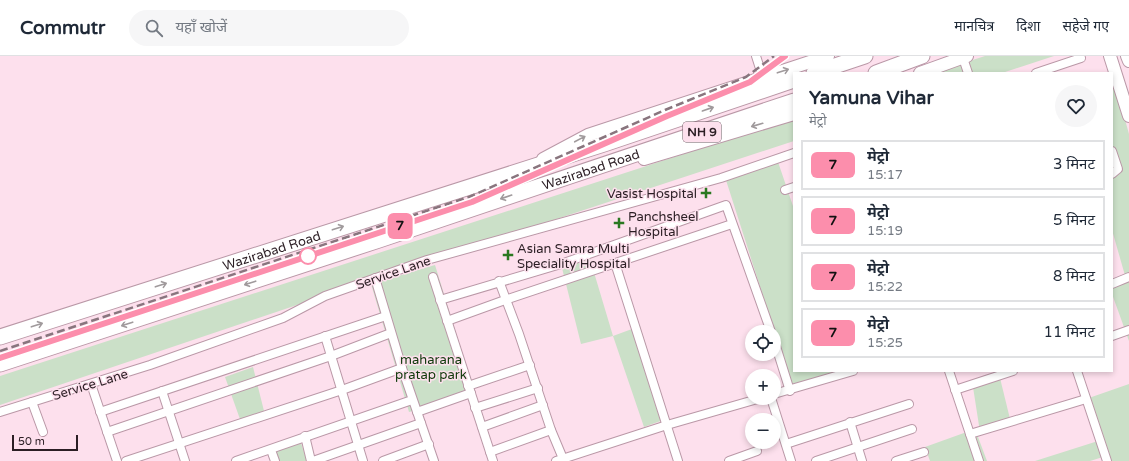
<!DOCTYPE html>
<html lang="hi">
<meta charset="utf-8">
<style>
body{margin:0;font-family:"Varela Round","Noto Sans Devanagari",sans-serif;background:#f6f6f7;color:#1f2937;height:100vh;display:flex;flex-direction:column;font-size:15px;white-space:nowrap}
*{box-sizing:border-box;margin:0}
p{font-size:13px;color:#747a83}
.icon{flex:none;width:22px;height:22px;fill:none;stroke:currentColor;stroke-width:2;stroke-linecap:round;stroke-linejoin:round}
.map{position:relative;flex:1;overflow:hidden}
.side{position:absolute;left:793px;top:16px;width:320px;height:300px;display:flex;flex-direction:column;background:#fff;border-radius:0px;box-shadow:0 2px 6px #0003}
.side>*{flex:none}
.badge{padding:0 8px;border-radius:6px;font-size:14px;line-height:26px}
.fabs{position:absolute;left:745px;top:269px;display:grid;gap:8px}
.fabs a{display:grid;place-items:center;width:36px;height:36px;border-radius:50%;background:#fff;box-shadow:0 2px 6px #0003;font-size:20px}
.scale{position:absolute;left:12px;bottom:10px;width:66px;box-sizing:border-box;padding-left:4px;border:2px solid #2b1e24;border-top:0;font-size:11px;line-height:14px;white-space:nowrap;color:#2b1e24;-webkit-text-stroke:3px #fde0ed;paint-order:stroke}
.map>.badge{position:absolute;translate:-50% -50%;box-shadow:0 0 0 2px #fff}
.round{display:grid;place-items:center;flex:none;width:42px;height:42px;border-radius:21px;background:#f6f6f7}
.head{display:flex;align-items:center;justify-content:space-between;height:68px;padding:0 16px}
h1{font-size:19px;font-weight:800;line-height:30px}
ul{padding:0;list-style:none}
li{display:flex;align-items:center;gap:12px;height:50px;margin:0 8px 6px;padding:0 8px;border:2px solid #e0e1e3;border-radius:0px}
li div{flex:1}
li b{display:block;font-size:15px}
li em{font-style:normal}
li .badge{min-width:44px;font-weight:700;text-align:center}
header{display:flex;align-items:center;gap:24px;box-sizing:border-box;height:56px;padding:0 20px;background:#fff;border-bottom:1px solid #e0e1e3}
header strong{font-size:19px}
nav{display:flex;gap:22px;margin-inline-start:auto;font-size:14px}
.search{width:280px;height:36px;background:#f6f6f7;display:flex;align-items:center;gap:10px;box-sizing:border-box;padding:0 14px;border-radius:22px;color:#747a83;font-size:15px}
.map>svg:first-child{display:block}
.green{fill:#cbe0c8}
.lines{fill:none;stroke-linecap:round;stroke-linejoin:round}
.street-casing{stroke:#ba98a7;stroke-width:10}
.secondary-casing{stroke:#ba98a7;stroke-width:14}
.highway-casing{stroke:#ba98a7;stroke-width:17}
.street{stroke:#fff;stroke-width:8}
.secondary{stroke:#fff;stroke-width:12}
.highway{stroke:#fff;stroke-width:15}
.rail{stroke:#89757e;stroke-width:2.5;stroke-dasharray:8 4;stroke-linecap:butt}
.oneway{stroke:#a09a9c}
.line-casing{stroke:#fff;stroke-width:9}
.line{stroke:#fc8eac;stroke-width:6}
.poi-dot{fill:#2a7820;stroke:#fde0ed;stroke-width:1.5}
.stop-dot{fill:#fff;stroke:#fc8eac;stroke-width:2}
.labels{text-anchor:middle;stroke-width:3;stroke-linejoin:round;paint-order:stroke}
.shield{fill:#fde0ed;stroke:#6a5860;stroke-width:1}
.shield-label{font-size:12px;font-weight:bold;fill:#2b1e24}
.street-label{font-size:13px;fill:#2b1e24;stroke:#fde0ed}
.poi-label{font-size:13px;fill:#2b1e24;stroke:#fde0ed;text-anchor:start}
.park-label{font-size:13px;fill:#0f390a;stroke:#fde0ed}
</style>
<header>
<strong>Commutr</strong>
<div class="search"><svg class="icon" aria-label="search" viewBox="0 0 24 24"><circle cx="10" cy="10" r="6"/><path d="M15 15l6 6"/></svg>यहाँ खोजें</div>
<nav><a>मानचित्र</a><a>दिशा</a><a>सहेजे गए</a></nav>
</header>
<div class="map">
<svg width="1129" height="405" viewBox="0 0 1129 405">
<rect width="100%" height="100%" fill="#fde0ed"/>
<g class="green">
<path d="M 985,0 L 1054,0 L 1002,17 L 933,17 Z"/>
<path d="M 1112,17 L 1129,78 L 1129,285 L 1112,238 L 1112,229 L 1126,223 L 1112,174 L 1112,119 L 1120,116 L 1112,88 Z"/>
<path d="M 794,62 L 794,85 L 383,220 L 0,349 L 0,320 Z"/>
<path d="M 777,103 L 794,153 L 794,315 L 848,315 L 793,334 L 725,121 Z"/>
<path d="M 590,203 L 613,280 L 640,270 L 669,362 L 644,371 L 613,280 L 581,288 L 562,212 Z"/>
<path d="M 435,209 L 475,338 L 409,356 L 371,228 Z"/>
<path d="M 253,311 L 265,359 L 241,366 L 225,321 Z"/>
<path d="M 1000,322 L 1011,367 L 980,376 L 973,331 Z"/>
<path d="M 1129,328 L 1129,405 L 1104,405 L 1103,401 L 1090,405 L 1035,405 L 1098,385 L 1086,343 Z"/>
<path d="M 975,373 L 987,405 L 930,405 L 925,391 Z"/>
<path d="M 300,384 L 307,405 L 278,405 L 275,394 Z"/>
</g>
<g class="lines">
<defs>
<g id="street">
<path d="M 756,0 L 763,22"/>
<path d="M 963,2 L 968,17"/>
<path d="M 1036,17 L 1081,2"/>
<path d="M 1112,95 L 1118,113 L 1112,118"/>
<path d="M 785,134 L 794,131"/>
<path d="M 615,207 L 678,405"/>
<path d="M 433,221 L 493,405"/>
<path d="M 375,222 L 402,312 L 434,405"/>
<path d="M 499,225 L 519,278 L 551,374 L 564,405"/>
<path d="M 1112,228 L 1129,221"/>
<path d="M 440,244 L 561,208 L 726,149 L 771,276"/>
<path d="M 447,265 L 505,244 L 732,168"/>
<path d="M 325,280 L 363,405"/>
<path d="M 1112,280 L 1129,274"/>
<path d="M 774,284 L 790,335"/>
<path d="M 949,315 L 979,405"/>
<path d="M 1077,315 L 1107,405"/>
<path d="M 91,328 L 117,405"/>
<path d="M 468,330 L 530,309"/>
<path d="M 955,334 L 1013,315"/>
<path d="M 162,335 L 185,405"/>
<path d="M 774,338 L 853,315"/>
<path d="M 771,342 L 791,405"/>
<path d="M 32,346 L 43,376"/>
<path d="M 475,352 L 538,332"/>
<path d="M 0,356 L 150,309 L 283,262 L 325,240 L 427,204 L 721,122 L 794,97"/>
<path d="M 100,356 L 386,260"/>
<path d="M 417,356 L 471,337"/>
<path d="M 850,366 L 862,405"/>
<path d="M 482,371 L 543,349"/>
<path d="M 107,376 L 331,300 L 391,277"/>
<path d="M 970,378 L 1086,343"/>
<path d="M 305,380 L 311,405"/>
<path d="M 786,388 L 909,348"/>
<path d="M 271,394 L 275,405"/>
<path d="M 490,396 L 551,374"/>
<path d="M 126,405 L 342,334 L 402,312"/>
<path d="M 236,405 L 412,344"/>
<path d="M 313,405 L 421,367"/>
<path d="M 383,405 L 429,388"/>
<path d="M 556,405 L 667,369 L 761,342"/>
<path d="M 729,405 L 757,395"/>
<path d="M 816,405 L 912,373"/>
<path d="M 896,405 L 924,396"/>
</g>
<g id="secondary">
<path d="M 1110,0 L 1129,60"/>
<path d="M 1127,0 L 1129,5"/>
<path d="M 920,17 L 967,0"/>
<path d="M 543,103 L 588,79 L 828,0"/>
<path d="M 644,103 L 794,58"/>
</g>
<g id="highway">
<path d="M 814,17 L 865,0"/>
<path d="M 876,17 L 922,0"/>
<path id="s1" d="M 0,281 L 604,88 L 794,24"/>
<path id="s2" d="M 0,308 L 379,184 L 794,45"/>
</g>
</defs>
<use href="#street" class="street-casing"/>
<use href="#secondary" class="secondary-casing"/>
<use href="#highway" class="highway-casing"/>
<use href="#street" class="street"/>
<use href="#secondary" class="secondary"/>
<use href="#highway" class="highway"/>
<g class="rail">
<path d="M 0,295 L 469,141 L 665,54 L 746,21 L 774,0"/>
<path d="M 0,302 L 472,146 L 667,60 L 749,26 L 785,0"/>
</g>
</g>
<defs><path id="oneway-shaft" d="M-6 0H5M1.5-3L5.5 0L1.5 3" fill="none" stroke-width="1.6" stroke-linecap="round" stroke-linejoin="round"/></defs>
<g class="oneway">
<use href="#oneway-shaft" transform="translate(783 15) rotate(-18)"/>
<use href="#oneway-shaft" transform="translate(708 53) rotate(-19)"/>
<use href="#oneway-shaft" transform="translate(757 69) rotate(164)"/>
<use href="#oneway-shaft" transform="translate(580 83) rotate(-28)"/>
<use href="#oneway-shaft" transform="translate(506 141) rotate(161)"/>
<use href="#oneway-shaft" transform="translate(338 172) rotate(-18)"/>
<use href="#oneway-shaft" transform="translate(250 227) rotate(162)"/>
<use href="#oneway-shaft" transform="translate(161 229) rotate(-18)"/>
<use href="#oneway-shaft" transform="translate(127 268) rotate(162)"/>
<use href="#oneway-shaft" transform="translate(37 269) rotate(-18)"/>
</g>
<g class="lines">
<defs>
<path id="line" d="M 0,302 L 472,146 L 667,60 L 750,26 L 785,0"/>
</defs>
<use href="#line" class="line-casing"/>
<use href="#line" class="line"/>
</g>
<g class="poi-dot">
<path d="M704 131h4v4h4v4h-4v4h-4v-4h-4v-4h4z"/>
<path d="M617 161h4v4h4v4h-4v4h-4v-4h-4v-4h4z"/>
<path d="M506 193h4v4h4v4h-4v4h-4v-4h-4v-4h4z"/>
</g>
<circle class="stop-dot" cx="308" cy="200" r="8"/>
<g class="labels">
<rect class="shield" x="683" y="66" width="38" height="20" rx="3"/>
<g class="shield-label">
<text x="702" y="80">NH 9</text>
</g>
<g class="street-label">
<text dy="5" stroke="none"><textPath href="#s2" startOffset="622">Wazirabad Road</textPath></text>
<text dy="5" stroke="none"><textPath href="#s1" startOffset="285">Wazirabad Road</textPath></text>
<text transform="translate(393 216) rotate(-19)" y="5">Service Lane</text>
<text transform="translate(90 328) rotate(-17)" y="5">Service Lane</text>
</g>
<g class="poi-label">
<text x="697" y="142" text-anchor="end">Vasist Hospital</text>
<text x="628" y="165">Panchsheel<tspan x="628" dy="15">Hospital</tspan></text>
<text x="517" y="197">Asian Samra Multi<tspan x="517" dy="15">Speciality Hospital</tspan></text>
</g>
<g class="park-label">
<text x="431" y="308">maharana<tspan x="431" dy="15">pratap park</tspan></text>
</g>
</g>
</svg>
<div class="fabs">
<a><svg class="icon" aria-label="locate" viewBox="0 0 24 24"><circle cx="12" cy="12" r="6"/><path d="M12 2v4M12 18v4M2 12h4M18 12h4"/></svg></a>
<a>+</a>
<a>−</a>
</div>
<div class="scale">50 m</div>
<b class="badge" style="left:400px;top:170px;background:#fc8eac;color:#111">7</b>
<section class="side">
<div class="head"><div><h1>Yamuna Vihar</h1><p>मेट्रो</p></div><a class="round"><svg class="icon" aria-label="heart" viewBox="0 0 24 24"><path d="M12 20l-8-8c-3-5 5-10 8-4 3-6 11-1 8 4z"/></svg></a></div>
<ul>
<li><span class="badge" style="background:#fc8eac;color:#111">7</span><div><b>मेट्रो</b><p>15:17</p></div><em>3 मिनट</em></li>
<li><span class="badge" style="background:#fc8eac;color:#111">7</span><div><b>मेट्रो</b><p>15:19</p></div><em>5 मिनट</em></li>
<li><span class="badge" style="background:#fc8eac;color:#111">7</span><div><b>मेट्रो</b><p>15:22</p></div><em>8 मिनट</em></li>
<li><span class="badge" style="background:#fc8eac;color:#111">7</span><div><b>मेट्रो</b><p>15:25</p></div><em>11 मिनट</em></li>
</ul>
</section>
</div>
